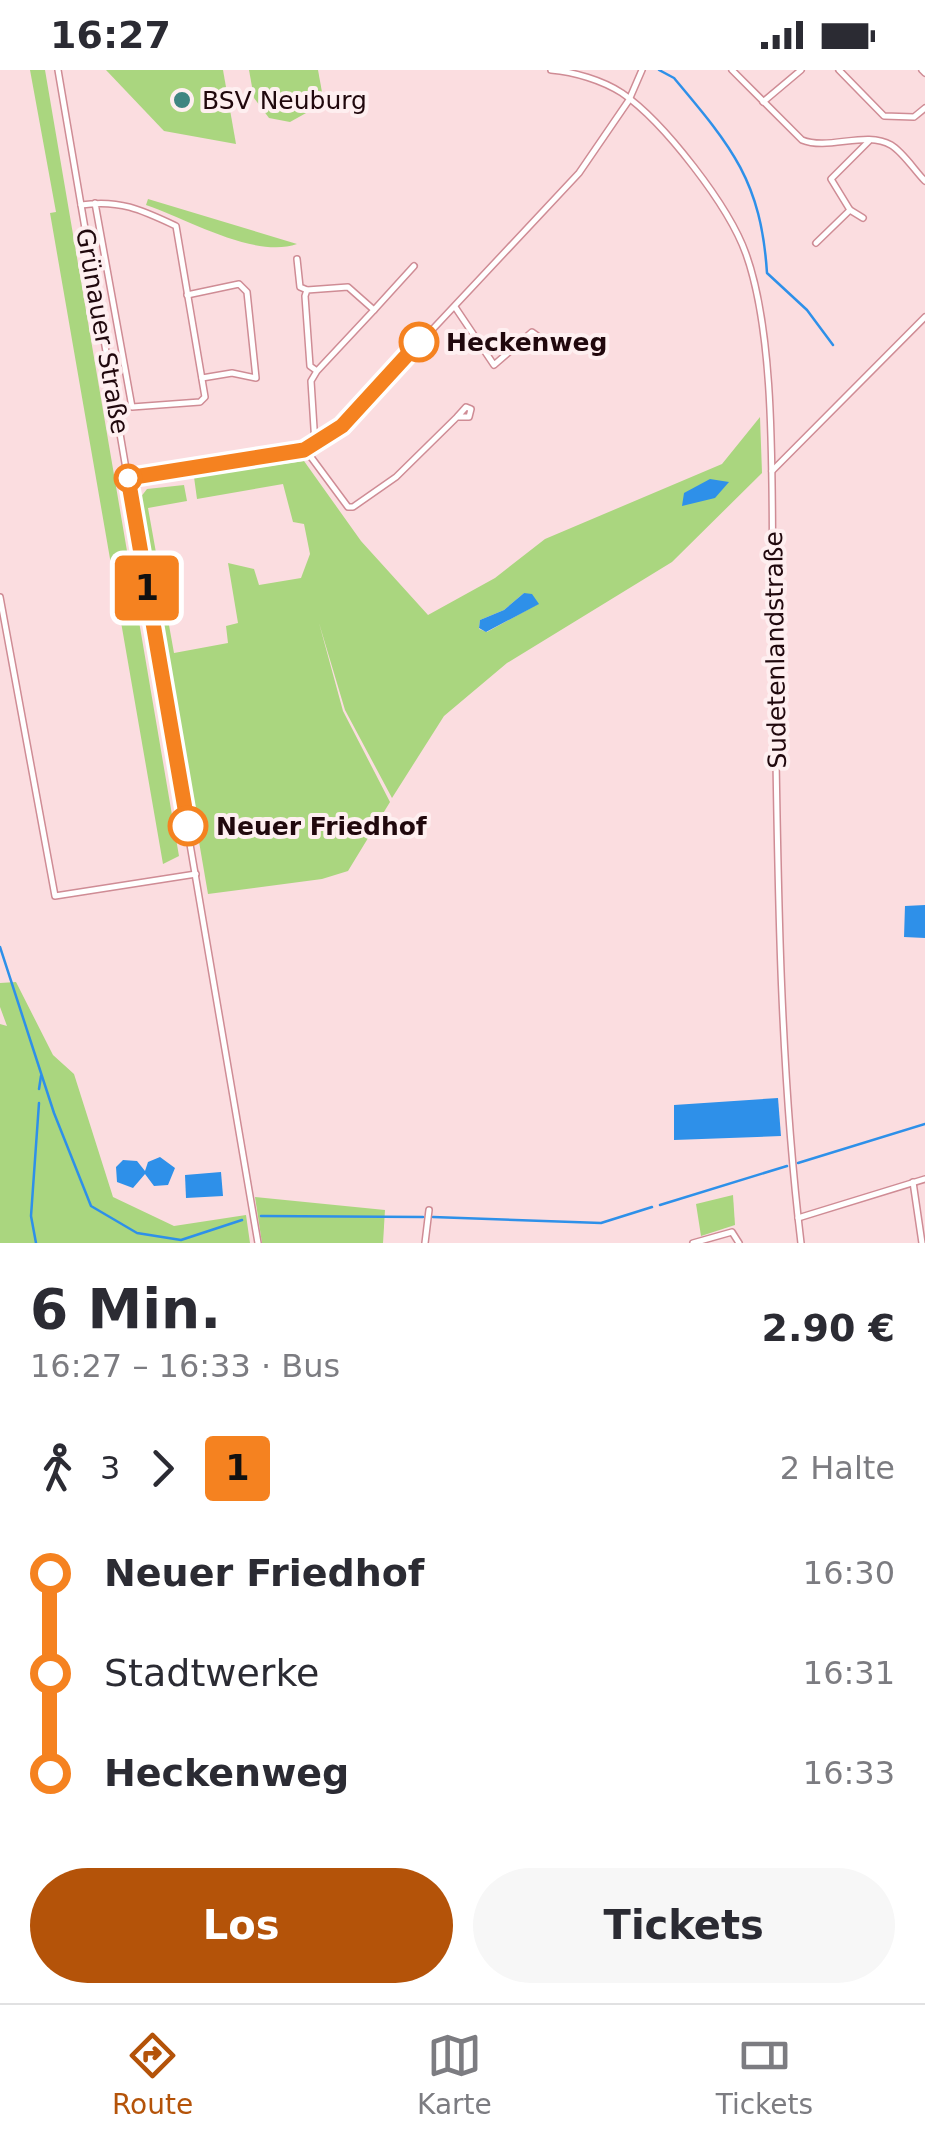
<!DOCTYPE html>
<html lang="de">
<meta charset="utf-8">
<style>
body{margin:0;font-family:"DejaVu Sans",sans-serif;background:#f7f7f7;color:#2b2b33;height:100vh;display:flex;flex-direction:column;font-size:38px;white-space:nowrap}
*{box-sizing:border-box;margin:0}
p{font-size:32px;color:#7c7c81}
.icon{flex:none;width:55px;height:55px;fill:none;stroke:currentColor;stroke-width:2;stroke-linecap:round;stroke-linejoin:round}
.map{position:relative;height:1173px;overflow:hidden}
.details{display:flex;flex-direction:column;background:#fff;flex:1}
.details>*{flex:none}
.badge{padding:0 20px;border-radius:8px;font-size:35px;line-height:65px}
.map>.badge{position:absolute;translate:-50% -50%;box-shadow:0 0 0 5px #fff}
.legs{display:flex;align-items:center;gap:15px;height:110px;padding:0 30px;font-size:32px}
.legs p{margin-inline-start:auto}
.overview{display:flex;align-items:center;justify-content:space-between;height:170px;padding:0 30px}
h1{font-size:55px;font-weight:800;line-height:75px}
.primary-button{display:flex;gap:20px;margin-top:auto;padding:20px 30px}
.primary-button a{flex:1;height:115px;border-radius:60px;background:#b45309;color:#fff;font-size:40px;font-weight:800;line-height:115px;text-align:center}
.primary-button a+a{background:#f7f7f7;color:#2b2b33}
ul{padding:0 30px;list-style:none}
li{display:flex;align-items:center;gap:35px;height:100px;font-size:38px}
li i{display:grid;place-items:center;width:15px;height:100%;margin:0 12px;background:currentColor}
li i::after{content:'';width:25px;height:25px;margin:-12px;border:8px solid;border-radius:50%;background:#fff}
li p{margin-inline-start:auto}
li:first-child i{background:linear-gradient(#0000 50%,currentColor 0)}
li:last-child i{background:linear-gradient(currentColor 50%,#0000 0)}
.status{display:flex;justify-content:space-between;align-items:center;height:70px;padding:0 50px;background:#fff;direction:ltr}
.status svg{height:28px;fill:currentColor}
.dock{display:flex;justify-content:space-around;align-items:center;height:140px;border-top:2px solid #e1e1e2;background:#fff;font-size:28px;color:#7c7c81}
.dock a{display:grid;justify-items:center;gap:5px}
.dock .current{color:#b45309}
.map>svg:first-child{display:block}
.green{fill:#aad67f;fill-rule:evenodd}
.water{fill:#2e90e9}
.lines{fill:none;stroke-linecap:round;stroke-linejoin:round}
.stream{stroke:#2e90e9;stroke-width:2.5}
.minor-casing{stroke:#cf8c95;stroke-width:8}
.minor{stroke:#fff;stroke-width:5}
.line-1-casing{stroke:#fff;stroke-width:22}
.line-1{stroke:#f58220;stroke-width:15}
.poi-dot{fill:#3f8682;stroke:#feeff0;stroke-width:4}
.stop-1-dot{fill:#fff;stroke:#f58220;stroke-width:5}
.labels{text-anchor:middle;stroke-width:8;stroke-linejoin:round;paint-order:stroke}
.poi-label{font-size:25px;fill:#20080d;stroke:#feeff0;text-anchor:start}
.street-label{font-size:25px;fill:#20080d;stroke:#feeff0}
.stop-label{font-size:25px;font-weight:bold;fill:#20080d;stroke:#feeff0;text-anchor:start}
</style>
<div class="status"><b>16:27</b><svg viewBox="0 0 49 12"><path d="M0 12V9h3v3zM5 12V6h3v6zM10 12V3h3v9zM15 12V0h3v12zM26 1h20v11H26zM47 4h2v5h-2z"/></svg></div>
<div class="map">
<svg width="925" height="1173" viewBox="0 0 925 1173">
<rect width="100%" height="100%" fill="#fbdde0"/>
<g class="green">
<path d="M 30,0 L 45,0 L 179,786 L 163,794 L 50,143 L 56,142 Z"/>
<path d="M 106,0 L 223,0 L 236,74 L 164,61 Z"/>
<path d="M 249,0 L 318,0 L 324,33 L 290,52 L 269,48 L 254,28 Z"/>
<path d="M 148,129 L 297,174 C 255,189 187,149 146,135 Z"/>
<path d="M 760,347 L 762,403 L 672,492 L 507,593 L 444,646 L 392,728 L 345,640 L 319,553 L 343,641 L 390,732 L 348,801 L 322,809 L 208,824 L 140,428 L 147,419 L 184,415 L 187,431 L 148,438 L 174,583 L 228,573 L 226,556 L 238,553 L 228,493 L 254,499 L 259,515 L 301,508 L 310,484 L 304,454 L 293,452 L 283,414 L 197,429 L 194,407 L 304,391 L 361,471 L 428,545 L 495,508 L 545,469 L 722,394 ZM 524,523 L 538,534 L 487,562 L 479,559 L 480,550 L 504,540 Z"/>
<path d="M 16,912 L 53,985 L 74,1004 L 113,1127 L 174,1156 L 246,1145 L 250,1173 L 0,1173 L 0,954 L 7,956 L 0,937 L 0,913 Z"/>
<path d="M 733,1125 L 735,1155 L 701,1166 L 696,1134 Z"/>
<path d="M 255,1127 L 385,1140 L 383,1173 L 262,1173 Z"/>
</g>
<g class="water">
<path d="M 710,409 L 729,412 L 715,428 L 682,436 L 684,423 Z"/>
<path d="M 524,523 L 532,524 L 539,534 L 486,562 L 479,558 L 480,550 L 504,540 Z"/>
<path d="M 925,835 L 925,868 L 904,867 L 905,836 Z"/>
<path d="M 778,1028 L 781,1066 L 674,1070 L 674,1035 Z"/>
<path d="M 160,1087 L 175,1098 L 168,1115 L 154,1116 L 145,1104 L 133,1118 L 117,1112 L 116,1097 L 123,1090 L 137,1091 L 145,1101 L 148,1092 Z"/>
<path d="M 221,1102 L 223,1126 L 186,1128 L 185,1105 Z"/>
</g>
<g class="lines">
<g class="stream">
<path d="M 659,0 L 674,8 C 732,77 761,111 767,203 L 807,240 L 833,275"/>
<path d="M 0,877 L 54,1043 L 91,1136 L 137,1163 L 181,1170 L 242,1150"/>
<path d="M 39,1019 L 41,1006"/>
<path d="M 798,1093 L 925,1054"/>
<path d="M 660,1135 L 787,1096"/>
<path d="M 261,1146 L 423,1147"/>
<path d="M 433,1147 L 601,1153 L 652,1137"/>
<path d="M 36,1173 L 31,1146 L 39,1033"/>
</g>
<defs>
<g id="minor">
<path d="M 58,0 L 258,1173"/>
<path d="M 551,0 C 574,2 602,10 622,23 C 664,52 729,136 746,184 C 777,271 771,421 773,515 C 778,733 775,956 801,1173"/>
<path d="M 732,0 L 802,70 C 829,81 866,60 891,75 C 903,82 915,101 925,111"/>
<path d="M 839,0 L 884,46 L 914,47 L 925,38"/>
<path d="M 922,0 L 925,3"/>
<path d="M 763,32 L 801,0"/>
<path d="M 81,135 C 119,129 142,140 176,156 L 205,327 L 200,332 L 132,337 L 95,133"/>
<path d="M 850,140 L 863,148"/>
<path d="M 816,173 L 850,140 L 831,109 L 869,71"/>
<path d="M 297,189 L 300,217 L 307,220"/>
<path d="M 187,225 L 239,214 L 247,222 L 256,308 L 232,303 L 202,308"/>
<path d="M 455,237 L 494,295 L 532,262 L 539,267 L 534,274 L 522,272"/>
<path d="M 374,240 L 414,196"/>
<path d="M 315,374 L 311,311 L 317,301 L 310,296 L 305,226 L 307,220 L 348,217 L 374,240 L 317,301"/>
<path d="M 305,379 L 348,437 L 353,437 L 396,407 L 457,347 L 469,347 L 471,339 L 466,337 L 457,347"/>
<path d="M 772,401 L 925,247"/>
<path d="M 128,408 L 298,382 L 342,356 L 579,103 L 629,30 L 642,0"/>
<path d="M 0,527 L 55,826 L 196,804"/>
<path d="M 913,1112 L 922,1173"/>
<path d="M 798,1148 L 925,1109"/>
<path d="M 425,1173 L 429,1140"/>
<path d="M 693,1173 L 732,1162 L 739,1173"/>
</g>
</defs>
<use href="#minor" class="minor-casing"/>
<use href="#minor" class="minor"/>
</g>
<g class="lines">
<defs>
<path id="line-1" d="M 188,756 L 128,408 L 304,380 L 342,356 L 419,272"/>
</defs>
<use href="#line-1" class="line-1-casing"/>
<use href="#line-1" class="line-1"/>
</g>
<circle class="poi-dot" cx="182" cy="30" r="10"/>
<g class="stop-1-dot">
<circle cx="419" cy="272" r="18"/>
<circle cx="128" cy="408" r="12"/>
<circle cx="188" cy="756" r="18"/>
</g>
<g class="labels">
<g class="poi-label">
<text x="202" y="39">BSV Neuburg</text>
</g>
<g class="street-label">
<text transform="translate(103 261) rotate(80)" y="9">Grünauer Straße</text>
<text transform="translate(775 580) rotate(-91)" y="9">Sudetenlandstraße</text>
</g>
<g class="stop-label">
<text x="446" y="281">Heckenweg</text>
<text x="216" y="765">Neuer Friedhof</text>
</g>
</g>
</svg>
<b class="badge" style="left:147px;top:518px;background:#f58220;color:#111">1</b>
</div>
<section class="details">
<div class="overview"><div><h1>6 Min.</h1><p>16:27 – 16:33 · Bus</p></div><b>2.90 €</b></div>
<div class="legs"><svg class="icon" aria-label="walk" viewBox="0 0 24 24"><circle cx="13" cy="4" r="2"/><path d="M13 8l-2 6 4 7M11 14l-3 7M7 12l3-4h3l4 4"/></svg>3<svg class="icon" aria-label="forward" viewBox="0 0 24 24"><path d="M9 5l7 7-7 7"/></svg><b class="badge" style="background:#f58220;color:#111">1</b><p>2 Halte</p></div>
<ul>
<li><i style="color:#f58220"></i><b>Neuer Friedhof</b><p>16:30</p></li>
<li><i style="color:#f58220"></i><span>Stadtwerke</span><p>16:31</p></li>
<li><i style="color:#f58220"></i><b>Heckenweg</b><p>16:33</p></li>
</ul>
<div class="primary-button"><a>Los</a><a>Tickets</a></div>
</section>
<nav class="dock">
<a class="current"><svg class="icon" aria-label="directions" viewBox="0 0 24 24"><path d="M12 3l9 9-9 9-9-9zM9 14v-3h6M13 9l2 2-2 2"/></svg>Route</a>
<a><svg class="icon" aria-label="map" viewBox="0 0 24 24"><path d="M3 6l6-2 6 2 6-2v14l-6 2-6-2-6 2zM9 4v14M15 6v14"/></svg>Karte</a>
<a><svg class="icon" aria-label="tickets" viewBox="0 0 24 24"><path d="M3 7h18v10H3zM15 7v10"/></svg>Tickets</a>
</nav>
